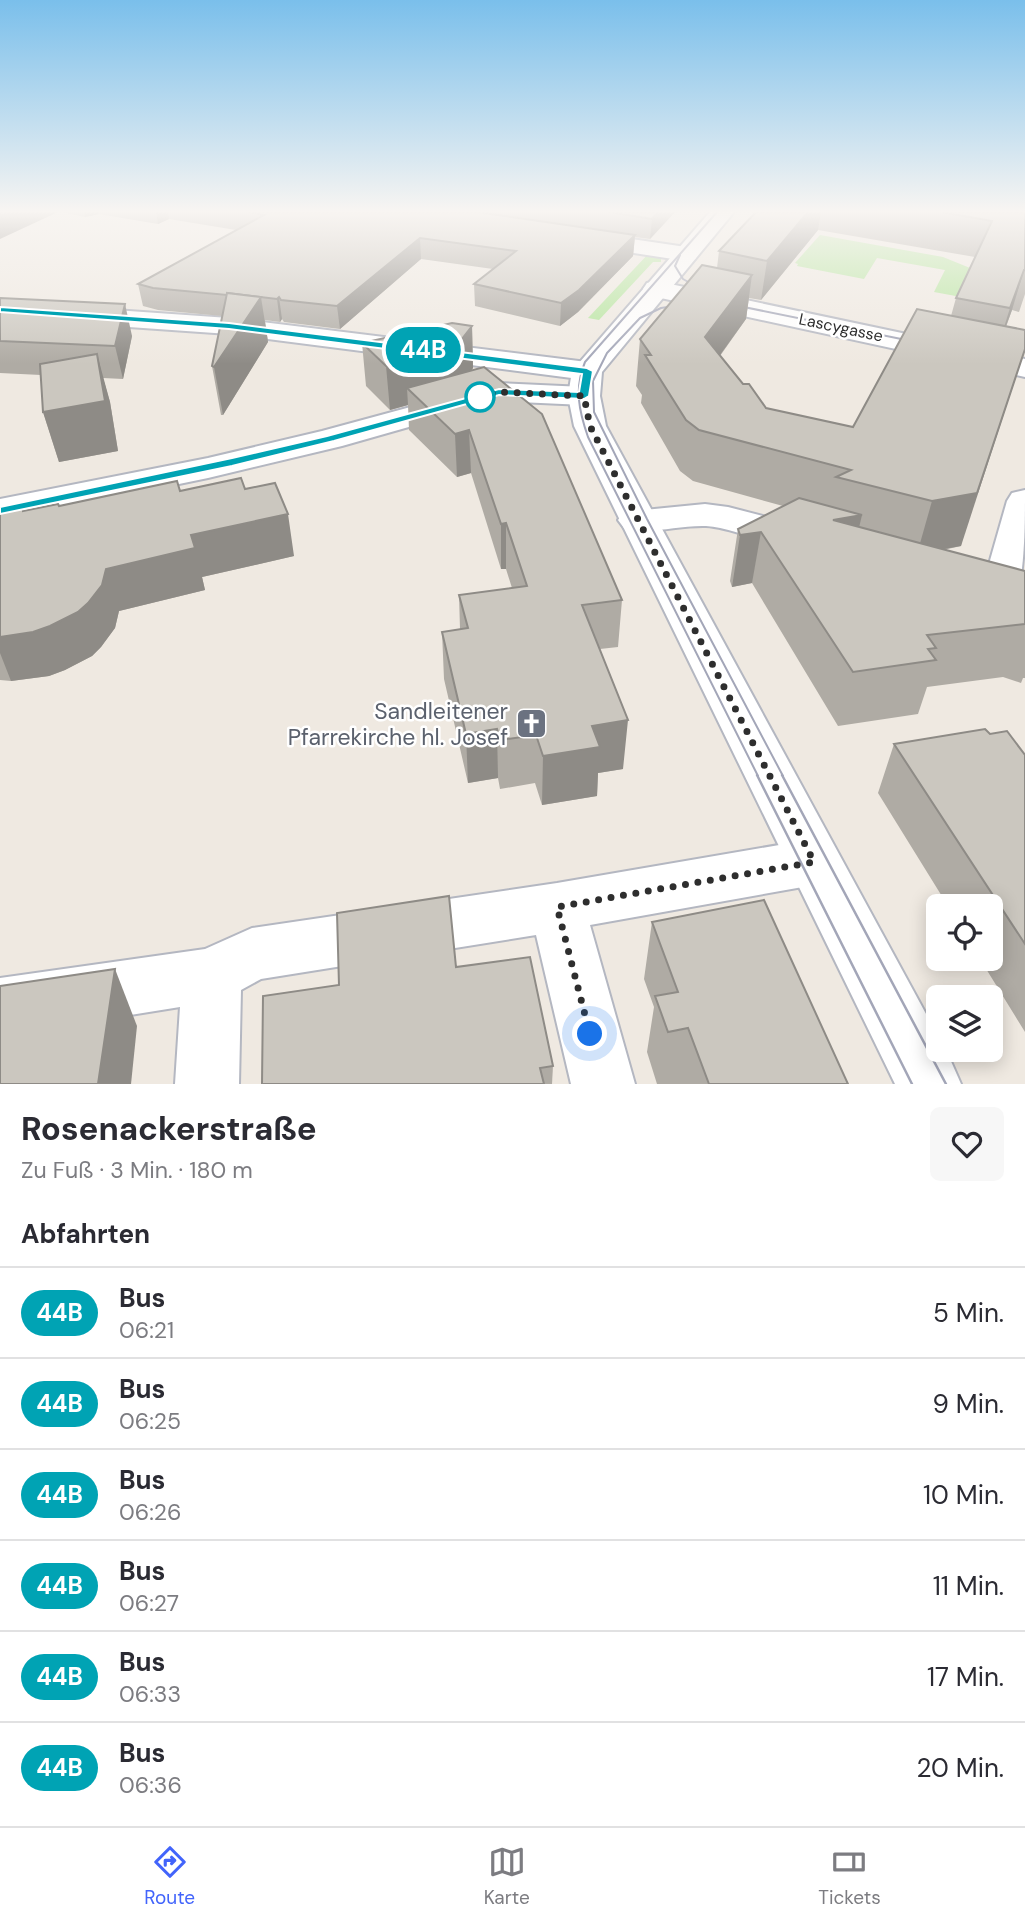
<!DOCTYPE html>
<html lang="de">
<meta charset="utf-8">
<style>
body{margin:0;font-family:"DM Sans",sans-serif;background:#f7f7f7;color:#2b2b33;height:100vh;display:flex;flex-direction:column;font-size:26px;white-space:nowrap}
*{box-sizing:border-box;margin:0}
p{font-size:23px;color:#7c7c81}
.icon{flex:none;width:38px;height:38px;fill:none;stroke:currentColor;stroke-width:2;stroke-linecap:round;stroke-linejoin:round}
.map{position:relative;height:1084px;overflow:hidden}
.drawer{display:flex;flex-direction:column;background:#fff;flex:1}
.drawer>*{flex:none}
.badge{padding:0 14px;border-radius:23px;font-size:24px;line-height:46px}
.fabs{position:absolute;left:926px;top:894px;display:grid;gap:14px}
.fabs a{display:grid;place-items:center;width:77px;height:77px;border-radius:10px;background:#fff;box-shadow:0 4px 18px #0003;font-size:35px}
.you{position:absolute;width:35px;height:35px;margin:-18px;border:5px solid #fff;border-radius:50%;background:#1a73e8;box-shadow:0 0 0 10px #1a73e833}
.map>.badge{position:absolute;translate:-50% -50%;box-shadow:0 0 0 4px #fff}
h2{padding:0 21px;font-size:26px;line-height:63px}
.round{display:grid;place-items:center;flex:none;width:74px;height:74px;border-radius:10px;background:#f7f7f7}
.summary{display:flex;align-items:center;justify-content:space-between;height:119px;padding:0 21px}
h1{font-size:33px;font-weight:700;line-height:52px}
ul{padding:0;list-style:none}
li{display:flex;align-items:center;gap:21px;height:91px;padding:0 21px;border-top:2px solid #e1e1e2}
li div{flex:1}
li b{display:block;font-size:26px}
li em{font-style:normal}
li .badge{min-width:77px;font-weight:700;text-align:center}
.tab-bar{display:flex;justify-content:space-around;align-items:center;height:98px;border-top:2px solid #e1e1e2;background:#fff;font-size:19px;color:#7c7c81}
.tab-bar a{display:grid;justify-items:center;gap:4px}
.tab-bar .selected{color:#4264fb}
.map>svg:first-child{display:block}
.green{fill:#b6e59e}
.lines{fill:none;stroke-linecap:round;stroke-linejoin:round}
.street-casing{stroke:#b4b7c1;stroke-width:4}
.secondary-casing{stroke:#b4b7c1;stroke-width:4}
.street{fill:#fff;fill-rule:evenodd}
.secondary{fill:#fff;fill-rule:evenodd}
.tram-far1{stroke:#a3a6b8;stroke-width:2}
.tram{stroke:#a3a6b8;stroke-width:2.5}
.wall{fill:#afaba4;fill-rule:evenodd}
.shaded-wall{fill:#8e8b86}
.building{fill:#cbc7bf;stroke:#8e8b86;stroke-width:2}
.line{fill:#00a3b4;stroke:#fff;stroke-width:2}
.walk{stroke:#2e2e2e;stroke-width:7;stroke-dasharray:0 12.6}
.stop-dot{fill:#fff;stroke:#00a3b4;stroke-width:3.5}
.labels{text-anchor:middle;stroke-width:5;stroke-linejoin:round;paint-order:stroke}
.far-street-label{font-size:16px;fill:#2e2e2e;stroke:#fff}
.near-worship-label{font-size:23px;fill:#5b616d;stroke:#fff;text-anchor:end}
</style>
<div class="map">
<svg width="1025" height="1084" viewBox="0 0 1025 1084">
<rect width="100%" height="100%" fill="#efe9e1"/>
<g class="green">
<path d="M 820,235 L 943,257 L 975,270 L 961,297 L 934,292 L 945,270 L 877,258 L 864,279 L 797,266 L 798,264 L 795,263 Z"/>
<path d="M 650,252 L 661,257 L 661,262 L 653,262 L 599,320 L 588,318 Z"/>
</g>
<g class="lines">
<defs>
<g id="street">
<path d="M 584,232 L 686,247 L 695,249 L 698,254 L 695,259 L 686,261 L 575,244 L 572,239 L 575,234 Z"/>
<path d="M 656,281 L 1025,359 L 1025,377 L 647,295 L 643,289 L 647,283 Z"/>
<path d="M 0,302 L 229,318 L 587,362 L 598,365 L 602,371 L 598,377 L 587,380 L 229,334 L 0,318 Z"/>
<path d="M 499,383 L 584,387 L 595,389 L 600,396 L 595,403 L 584,405 L 500,401 L 342,446 L 208,478 L 0,521 L 0,499 L 208,458 L 322,431 Z"/>
<path d="M 1025,490 C 1025,522 1025,575 1015,601 L 1001,605 L 987,601 L 981,592 L 1007,501 L 1012,493 Z"/>
<path d="M 705,504 L 728,507 L 814,529 L 819,537 L 814,545 C 779,554 741,528 706,526 C 678,525 651,535 624,528 L 618,520 L 624,512 Z"/>
<path d="M 814,839 L 833,846 L 841,862 L 833,878 L 814,885 L 590,925 L 635,1084 L 571,1084 L 536,935 L 261,979 L 241,990 L 239,1084 L 175,1084 L 180,1007 L 0,1036 L 0,978 L 205,949 L 252,928 L 557,883 Z"/>
</g>
<path id="secondary" d="M 710,212 L 734,212 L 602,372 L 600,396 L 606,426 L 938,1036 L 938,1050 L 946,1050 L 961,1084 L 895,1084 L 574,426 L 568,396 L 572,371 Z"/>
</defs>
<use href="#street" class="street-casing"/>
<use href="#secondary" class="secondary-casing"/>
<use href="#street" class="street"/>
<use href="#secondary" class="secondary"/>
<g class="tram-far1">
<path d="M 717,212 L 585,362 C 574,389 579,411 588,437 L 758,776"/>
<path d="M 680,255 L 675,266 L 683,279 L 704,291"/>
<path d="M 687,304 L 661,308 L 640,318 L 607,353 L 593,381 L 594,412 L 647,519 L 783,776"/>
<path d="M 729,304 L 921,343"/>
</g>
<g class="tram">
<path d="M 757,775 L 912,1084"/>
<path d="M 782,775 L 946,1084"/>
</g>
</g>
<g class="wall">
<path d="M 62,212 L 675,212 L 650,239 L 635,237 L 633,256 L 578,312 L 560,326 L 475,306 L 474,284 L 493,269 L 421,259 L 340,329 L 284,322 L 282,319 L 280,322 L 265,320 L 268,342 L 223,415 L 221,415 L 212,366 L 222,316 L 158,310 L 143,306 L 138,284 L 236,230 L 169,219 L 158,224 L 99,214 L 85,217 Z"/>
<path d="M 756,212 L 1025,212 L 1025,294 L 1019,312 L 1012,310 L 1006,327 L 961,546 L 943,550 L 1025,571 L 1025,678 L 1023,678 L 1021,683 L 1003,677 L 927,687 L 918,714 L 838,726 L 752,583 L 732,587 L 730,581 L 738,529 L 783,506 L 693,481 L 680,471 L 641,403 L 642,395 L 636,386 L 640,339 L 717,268 L 719,251 ZM 818,230 L 975,257 L 956,298 L 951,316 L 853,427 L 766,408 L 743,384 L 720,356 L 746,319 L 749,298 L 761,300 Z"/>
<path d="M 0,298 L 132,336 L 123,379 L 103,378 L 110,402 L 118,451 L 59,462 L 43,412 L 41,375 L 0,373 Z"/>
<path d="M 472,326 L 473,368 L 471,371 L 622,600 L 618,647 L 600,649 L 623,769 L 598,773 L 597,796 L 542,805 L 535,783 L 500,789 L 498,778 L 468,783 L 444,679 L 442,632 L 460,629 L 459,595 L 512,588 L 506,569 L 501,569 L 471,473 L 457,477 L 409,430 L 408,405 L 390,410 L 366,386 L 362,343 Z"/>
<path d="M 245,489 L 294,556 L 202,577 L 205,590 L 119,611 L 115,628 L 101,647 L 92,656 L 65,670 L 49,676 L 11,681 L 0,680 L 0,509 L 25,511 L 180,491 Z"/>
<path d="M 990,734 L 1025,755 L 1025,1032 L 980,959 L 990,959 L 990,906 L 948,906 L 878,793 L 894,744 Z"/>
<path d="M 652,922 L 848,1084 L 657,1084 L 647,1052 L 654,1007 L 644,979 Z"/>
<path d="M 456,967 L 553,1066 L 552,1084 L 262,1084 Z"/>
</g>
<g class="shaded-wall">
<path d="M 9,212 L 58,212 L 0,239 L 0,216 Z"/>
<path d="M 84,212 L 99,212 L 99,214 L 85,217 Z"/>
<path d="M 156,212 L 168,212 L 169,219 L 158,224 Z"/>
<path d="M 658,212 L 675,212 L 650,239 L 652,219 Z"/>
<path d="M 808,212 L 821,212 L 818,230 L 761,300 L 767,261 Z"/>
<path d="M 635,235 L 633,256 L 578,312 L 560,326 L 561,303 Z"/>
<path d="M 420,238 L 421,259 L 340,329 L 337,306 Z"/>
<path d="M 1024,270 L 1012,310 L 997,350 L 1010,308 Z"/>
<path d="M 752,275 L 746,319 L 699,384 L 705,337 Z"/>
<path d="M 261,297 L 268,342 L 223,415 L 214,367 Z"/>
<path d="M 279,297 L 282,319 L 280,322 L 277,299 Z"/>
<path d="M 125,304 L 132,336 L 123,379 L 115,346 Z"/>
<path d="M 472,326 L 473,368 L 463,382 L 407,388 L 408,405 L 390,410 L 386,366 L 458,344 Z"/>
<path d="M 1025,349 L 961,546 L 917,554 L 932,501 Z"/>
<path d="M 97,354 L 110,402 L 118,451 L 59,462 L 43,412 Z"/>
<path d="M 469,430 L 471,473 L 457,477 L 455,434 Z"/>
<path d="M 288,514 L 294,556 L 202,577 L 205,590 L 119,611 L 115,628 L 101,647 L 92,656 L 65,670 L 49,676 L 11,681 L 0,653 L 0,637 L 106,569 L 191,535 Z"/>
<path d="M 862,515 L 850,566 L 833,520 Z"/>
<path d="M 506,523 L 506,569 L 501,569 L 501,524 Z"/>
<path d="M 761,532 L 752,583 L 732,587 L 740,535 Z"/>
<path d="M 628,720 L 623,769 L 598,773 L 597,796 L 542,805 L 543,756 L 592,726 Z"/>
<path d="M 497,729 L 498,778 L 468,783 L 466,734 Z"/>
<path d="M 115,969 L 137,1026 L 131,1084 L 98,1084 Z"/>
</g>
<g class="building">
<path d="M 0,212 L 9,212 L 0,216 Z"/>
<path d="M 249,212 L 477,212 L 635,235 L 579,290 L 561,303 L 474,284 L 516,251 L 420,238 L 337,306 L 281,300 L 279,297 L 277,299 L 227,293 L 227,295 L 153,288 L 138,284 L 264,215 Z"/>
<path d="M 609,212 L 658,212 L 652,219 Z"/>
<path d="M 756,212 L 808,212 L 767,261 L 719,251 Z"/>
<path d="M 941,212 L 1025,212 L 1025,270 L 1024,270 L 1010,308 L 956,298 L 992,221 Z"/>
<path d="M 702,265 L 752,275 L 705,337 L 743,384 L 749,384 L 766,408 L 853,427 L 917,309 L 1025,330 L 1025,349 L 977,493 L 932,501 L 836,477 L 851,470 L 699,430 L 686,420 L 645,355 L 651,355 L 640,339 Z"/>
<path d="M 227,293 L 261,297 L 214,367 L 212,366 Z"/>
<path d="M 0,298 L 125,304 L 115,346 L 0,341 Z"/>
<path d="M 452,323 L 472,326 L 458,344 L 462,347 L 386,366 L 362,343 Z"/>
<path d="M 97,354 L 105,401 L 43,412 L 40,364 Z"/>
<path d="M 484,367 L 542,414 L 622,600 L 582,605 L 628,720 L 592,726 L 600,747 L 543,756 L 536,735 L 500,740 L 497,729 L 466,734 L 442,632 L 468,628 L 459,595 L 527,586 L 506,523 L 501,524 L 469,430 L 455,434 L 407,388 Z"/>
<path d="M 241,478 L 245,489 L 275,483 L 288,514 L 191,535 L 195,548 L 106,569 L 102,585 L 88,603 L 78,612 L 50,626 L 33,632 L 0,637 L 0,509 L 23,506 L 23,511 L 58,504 L 59,506 L 177,481 L 180,491 Z"/>
<path d="M 799,498 L 862,515 L 833,520 L 1025,571 L 1025,624 L 927,635 L 936,648 L 928,649 L 936,660 L 853,672 L 761,532 L 740,535 L 738,529 Z"/>
<path d="M 985,729 L 990,734 L 1007,731 L 1025,755 L 1025,944 L 894,744 Z"/>
<path d="M 449,896 L 456,967 L 530,957 L 553,1066 L 540,1068 L 544,1084 L 262,1084 L 263,996 L 339,985 L 337,913 Z"/>
<path d="M 764,900 L 848,1084 L 709,1084 L 688,1028 L 668,1032 L 655,996 L 678,992 L 652,922 Z"/>
<path d="M 115,969 L 98,1084 L 0,1084 L 0,986 Z"/>
</g>
<linearGradient id="sky" x2="0" y2="1"><stop stop-color="#7abfeb"/><stop offset="0.58" stop-color="#f8f5f2"/><stop offset="1" stop-color="#f8f5f2" stop-opacity="0"/></linearGradient>
<rect width="1025" height="364" fill="url(#sky)"/>
<path class="line" d="M 0,307 L 229,323 L 587,368 L 593,371 L 589,396 L 584,399 L 499,395 L 334,441 L 232,466 L 0,514 L 0,507 L 232,458 L 327,436 L 499,389 L 579,392 L 582,374 L 229,329 L 0,312 Z"/>
<g class="lines">
<path class="walk" d="M 480,397 L 499,392 L 584,396 L 590,426 L 814,862 L 557,907 L 590,1034"/>
</g>
<defs>
<symbol id="church-square" viewBox="-11 -11 22 22"><rect x="-9" y="-9" width="18" height="18" rx="4" fill="#6b7280" stroke="#fff"/><path d="M-1.2-6h2.4v3.5h3.3v2.4h-3.3V6h-2.4V-.1h-3.3v-2.4h3.3Z" fill="#fff"/></symbol>
</defs>
<g fill-rule="evenodd">
<use href="#church-square" x="514" y="706" width="35" height="35"/>
</g>
<circle class="stop-dot" cx="480" cy="397" r="14"/>
<g class="labels">
<g class="far-street-label">
<text transform="translate(841 327) rotate(12)" y="6">Lascygasse</text>
</g>
<g class="near-worship-label">
<text x="508" y="719">Sandleitener<tspan x="508" dy="26">Pfarrekirche hl. Josef</tspan></text>
</g>
</g>
</svg>
<div class="fabs">
<a><svg class="icon" aria-label="locate" viewBox="0 0 24 24"><circle cx="12" cy="12" r="6"/><path d="M12 2v4M12 18v4M2 12h4M18 12h4"/></svg></a>
<a><svg class="icon" aria-label="layers" viewBox="0 0 24 24"><path d="M12 4l9 5-9 5-9-5zM3 14l9 5 9-5"/></svg></a>
</div>
<div class="you" style="left:590px;top:1034px"></div>
<b class="badge" style="left:423px;top:350px;background:#00a3b4;color:#fff">44B</b>
</div>
<section class="drawer">
<div class="summary"><div><h1>Rosenackerstraße</h1><p>Zu Fuß · 3 Min. · 180 m</p></div><a class="round"><svg class="icon" aria-label="heart" viewBox="0 0 24 24"><path d="M12 20l-8-8c-3-5 5-10 8-4 3-6 11-1 8 4z"/></svg></a></div>
<h2>Abfahrten</h2>
<ul>
<li><span class="badge" style="background:#00a3b4;color:#fff">44B</span><div><b>Bus</b><p>06:21</p></div><em>5 Min.</em></li>
<li><span class="badge" style="background:#00a3b4;color:#fff">44B</span><div><b>Bus</b><p>06:25</p></div><em>9 Min.</em></li>
<li><span class="badge" style="background:#00a3b4;color:#fff">44B</span><div><b>Bus</b><p>06:26</p></div><em>10 Min.</em></li>
<li><span class="badge" style="background:#00a3b4;color:#fff">44B</span><div><b>Bus</b><p>06:27</p></div><em>11 Min.</em></li>
<li><span class="badge" style="background:#00a3b4;color:#fff">44B</span><div><b>Bus</b><p>06:33</p></div><em>17 Min.</em></li>
<li><span class="badge" style="background:#00a3b4;color:#fff">44B</span><div><b>Bus</b><p>06:36</p></div><em>20 Min.</em></li>
</ul>
</section>
<nav class="tab-bar">
<a class="selected"><svg class="icon" aria-label="directions" viewBox="0 0 24 24"><path d="M12 3l9 9-9 9-9-9zM9 14v-3h6M13 9l2 2-2 2"/></svg>Route</a>
<a><svg class="icon" aria-label="map" viewBox="0 0 24 24"><path d="M3 6l6-2 6 2 6-2v14l-6 2-6-2-6 2zM9 4v14M15 6v14"/></svg>Karte</a>
<a><svg class="icon" aria-label="tickets" viewBox="0 0 24 24"><path d="M3 7h18v10H3zM15 7v10"/></svg>Tickets</a>
</nav>
